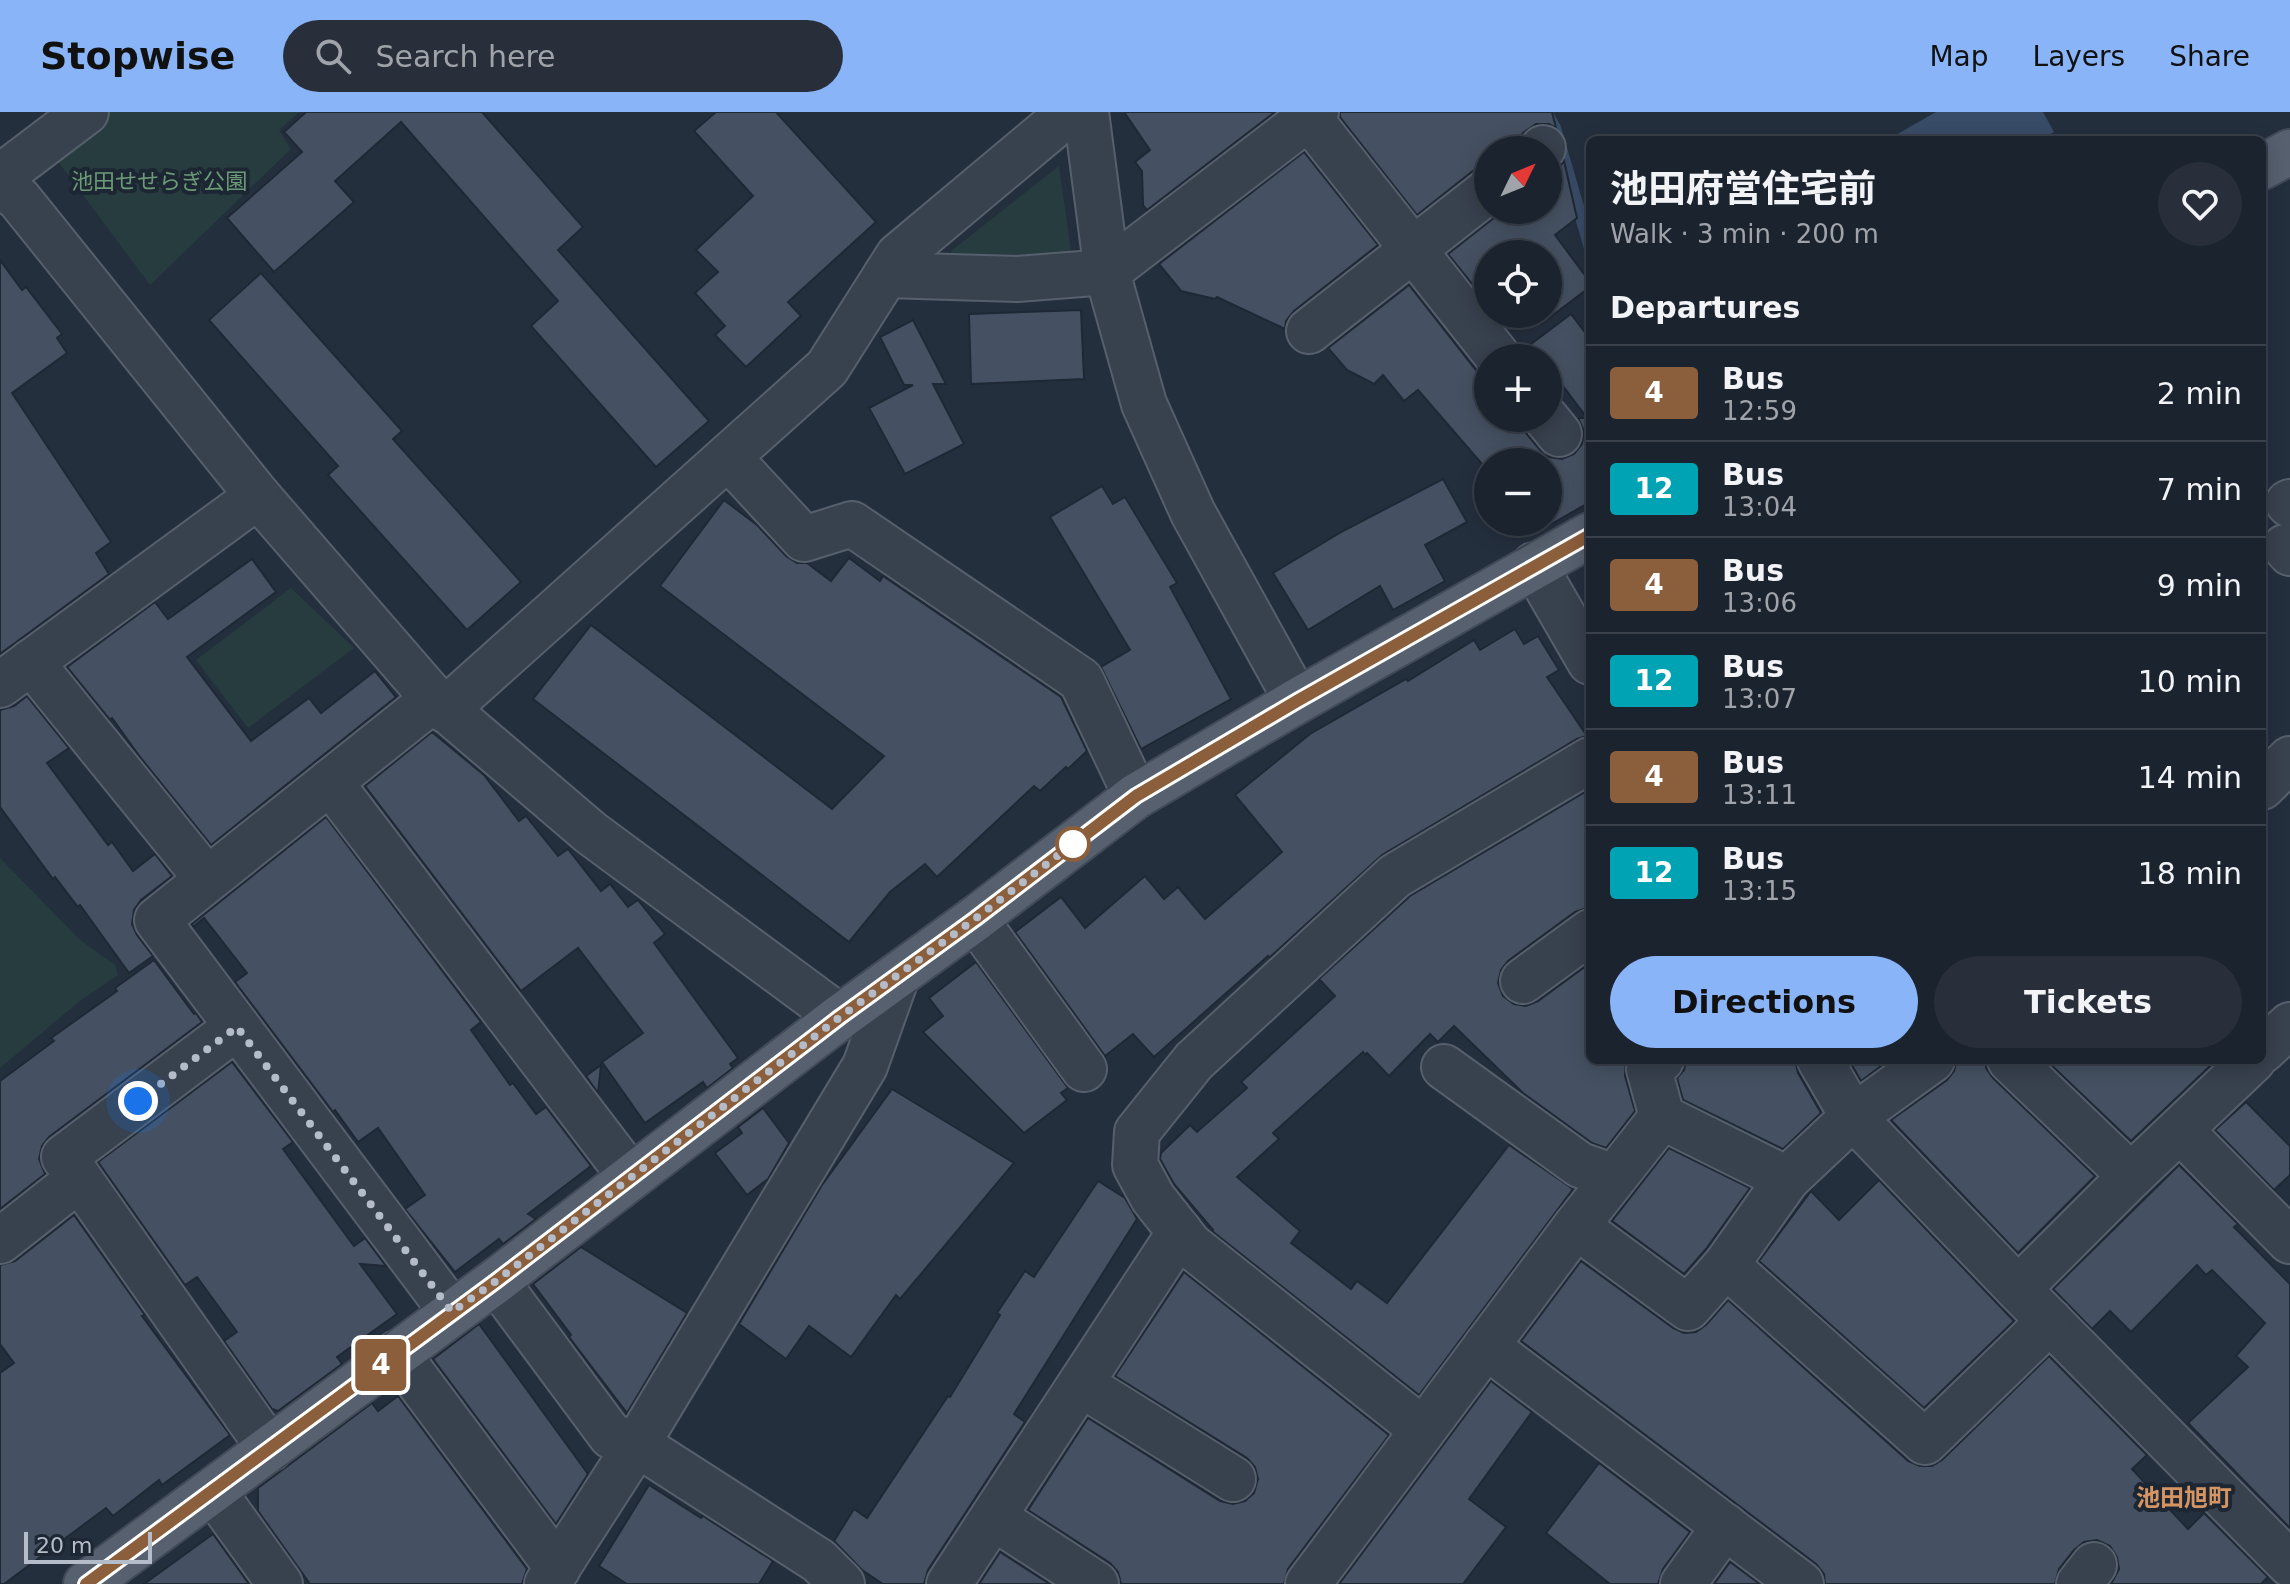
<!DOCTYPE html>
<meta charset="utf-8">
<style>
body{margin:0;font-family:"DejaVu Sans","Noto Sans JP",sans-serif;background:#282f3a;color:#f1f3f6;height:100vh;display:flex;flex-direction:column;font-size:30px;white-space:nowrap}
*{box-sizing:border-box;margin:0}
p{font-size:26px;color:#a0a4aa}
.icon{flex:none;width:44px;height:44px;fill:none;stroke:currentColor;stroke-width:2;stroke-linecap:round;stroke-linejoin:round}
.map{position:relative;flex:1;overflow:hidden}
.side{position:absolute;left:1586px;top:24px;width:680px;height:928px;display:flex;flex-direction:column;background:#1b232e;border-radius:12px;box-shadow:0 4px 20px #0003,0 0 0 2px #39404a}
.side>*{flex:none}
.badge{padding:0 16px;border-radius:6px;font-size:28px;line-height:52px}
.needle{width:52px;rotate:47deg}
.fabs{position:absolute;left:1474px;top:24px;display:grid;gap:16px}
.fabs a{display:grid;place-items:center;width:88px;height:88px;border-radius:50%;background:#1b232e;box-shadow:0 4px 20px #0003,0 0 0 2px #39404a;font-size:40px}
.scale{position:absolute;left:24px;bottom:20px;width:128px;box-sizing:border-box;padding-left:8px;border:4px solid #b4bcc9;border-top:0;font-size:22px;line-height:28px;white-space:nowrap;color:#b4bcc9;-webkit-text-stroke:6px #1d2633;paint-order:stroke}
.you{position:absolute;width:40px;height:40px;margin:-20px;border:6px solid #fff;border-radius:50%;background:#1a73e8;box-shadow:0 0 0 12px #1a73e833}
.map>.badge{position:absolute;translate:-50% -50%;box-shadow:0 0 0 4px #fff}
h2{padding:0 24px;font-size:30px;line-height:72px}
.round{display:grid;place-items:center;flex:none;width:84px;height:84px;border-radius:42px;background:#282f3a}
.headline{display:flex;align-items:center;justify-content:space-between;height:136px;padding:0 24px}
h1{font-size:38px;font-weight:700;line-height:60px}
.button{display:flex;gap:16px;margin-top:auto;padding:16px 24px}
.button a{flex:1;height:92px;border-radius:48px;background:#8ab4f8;color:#111;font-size:32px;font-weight:700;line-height:92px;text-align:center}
.button a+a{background:#282f3a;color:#f1f3f6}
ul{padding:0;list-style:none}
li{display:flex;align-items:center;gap:24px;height:96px;padding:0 24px;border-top:2px solid #39404a}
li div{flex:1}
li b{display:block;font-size:30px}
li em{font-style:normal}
li .badge{min-width:88px;font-weight:700;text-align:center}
header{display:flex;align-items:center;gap:48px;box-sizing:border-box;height:112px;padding:0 40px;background:#8ab4f8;color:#111}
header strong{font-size:38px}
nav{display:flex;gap:44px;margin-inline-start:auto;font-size:28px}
.search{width:560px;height:72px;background:#282f3a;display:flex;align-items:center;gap:20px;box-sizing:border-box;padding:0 28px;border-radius:44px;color:#a0a4aa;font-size:30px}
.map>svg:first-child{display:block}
.green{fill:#263c3f}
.water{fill:#394c67}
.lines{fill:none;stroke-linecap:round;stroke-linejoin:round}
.stream{stroke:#394c67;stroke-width:12}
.building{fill:#455162;stroke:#1f2835;stroke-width:2}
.minor-casing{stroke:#565f6c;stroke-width:48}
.major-casing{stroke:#414a57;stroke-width:48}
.minor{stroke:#38414e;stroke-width:44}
.major{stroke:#56606e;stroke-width:44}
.line-casing{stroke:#fff;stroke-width:18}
.line{stroke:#8b5e3c;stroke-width:12}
.walk{stroke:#b4bcc9;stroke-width:8;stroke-dasharray:0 14.4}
.stop-dot{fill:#fff;stroke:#8b5e3c;stroke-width:4}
.labels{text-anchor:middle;stroke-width:8;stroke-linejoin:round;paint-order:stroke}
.park-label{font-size:22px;fill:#6b9a76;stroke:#1d2633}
.neighbourhood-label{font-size:24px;font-weight:bold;fill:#d59563;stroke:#1d2633}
</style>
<header>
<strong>Stopwise</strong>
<div class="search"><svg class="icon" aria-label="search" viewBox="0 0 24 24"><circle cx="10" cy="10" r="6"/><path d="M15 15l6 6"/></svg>Search here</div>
<nav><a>Map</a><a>Layers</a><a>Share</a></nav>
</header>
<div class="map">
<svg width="2290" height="1472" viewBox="0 0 2290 1472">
<rect width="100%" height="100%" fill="#242f3e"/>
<g class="green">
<path d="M 111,0 L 299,0 L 279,18 L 291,37 L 150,173 L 54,44 Z"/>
<path d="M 1059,54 L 1072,146 L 954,150 L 951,139 Z"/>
<path d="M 291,476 L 354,536 L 248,616 L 196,548 Z"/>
<path d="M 0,746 L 79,827 L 115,853 L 118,863 L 80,889 L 0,956 Z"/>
</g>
<path class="water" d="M 1936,0 L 2043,0 L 2054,20 L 2040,28 L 1887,28 Z"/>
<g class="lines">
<path class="stream" d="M 1546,0 L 1555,16 L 1590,136"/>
</g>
<g class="building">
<path d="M 306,0 L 482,0 L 583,115 L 558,138 L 709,309 L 656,355 L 531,214 L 558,189 L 401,10 L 335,69 L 354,90 L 274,160 L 227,106 L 302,40 L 284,20 Z"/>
<path d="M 716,0 L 776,0 L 876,110 L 788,190 L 801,204 L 746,255 L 715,223 L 725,214 L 695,181 L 718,160 L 696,138 L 753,84 L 694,19 Z"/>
<path d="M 1124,0 L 1275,0 L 1147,98 L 1143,93 L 1142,59 L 1135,50 L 1150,38 Z"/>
<path d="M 1340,0 L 1552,0 L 1556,16 L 1549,12 L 1536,12 L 1523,21 L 1517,31 L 1517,38 L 1488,38 L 1488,55 L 1473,59 L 1417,103 L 1340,5 Z"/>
<path d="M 1304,40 L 1378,133 L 1294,199 L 1286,209 L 1285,217 L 1217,185 L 1215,187 L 1181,179 L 1159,152 Z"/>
<path d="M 1564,49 L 1577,106 L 1555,123 L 1590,170 L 1590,175 L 1541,212 L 1534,202 L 1548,202 L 1548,142 L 1488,142 L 1488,178 L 1481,183 L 1448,142 L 1504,98 L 1548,98 L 1548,62 L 1559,56 Z"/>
<path d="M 0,148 L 22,178 L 26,175 L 62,222 L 57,226 L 67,241 L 12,281 L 111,430 L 96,441 L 109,462 L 0,542 Z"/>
<path d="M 261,161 L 402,319 L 393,327 L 521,470 L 467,518 L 328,363 L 338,354 L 209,208 Z"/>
<path d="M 1409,173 L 1479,262 L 1488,268 L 1488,306 L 1522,306 L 1526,321 L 1540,338 L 1549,345 L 1562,347 L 1574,342 L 1582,332 L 1584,319 L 1578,306 L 1587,306 L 1548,254 L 1548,246 L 1542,246 L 1531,232 L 1571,202 L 1590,227 L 1590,390 L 1548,414 L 1548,350 L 1488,350 L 1488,359 L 1418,278 L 1404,289 L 1383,263 L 1374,272 L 1347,258 L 1328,236 Z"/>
<path d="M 1081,198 L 1084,267 L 971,272 L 969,202 Z"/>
<path d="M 913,208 L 946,272 L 933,272 L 964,332 L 905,362 L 869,296 L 913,273 L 904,273 L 880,225 Z"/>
<path d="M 1443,367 L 1467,410 L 1425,433 L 1445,469 L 1393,498 L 1380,474 L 1308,518 L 1273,461 L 1343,419 Z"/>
<path d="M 1102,374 L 1113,392 L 1125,385 L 1177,471 L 1170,475 L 1231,587 L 1141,637 L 1101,555 L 1130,538 L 1050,405 Z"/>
<path d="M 724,388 L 757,413 L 786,444 L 797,451 L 807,451 L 831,469 L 849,446 L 880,469 L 883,464 L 1061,585 L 1087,639 L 1068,657 L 1066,655 L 1040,679 L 1034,674 L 937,765 L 925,752 L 890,780 L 849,830 L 533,587 L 591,513 L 832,697 L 884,644 L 660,474 Z"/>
<path d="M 252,447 L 276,480 L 187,545 L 251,629 L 309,586 L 321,601 L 375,559 L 396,585 L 211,733 L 140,645 L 112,606 L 110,608 L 67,555 L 155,490 L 168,507 Z"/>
<path d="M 1515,517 L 1524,532 L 1538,524 L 1559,558 L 1547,565 L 1587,624 L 1577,627 L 1382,743 L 1270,845 L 1268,844 L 1154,945 L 1133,922 L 1105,944 L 1015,820 L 1061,785 L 1085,816 L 1145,764 L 1164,787 L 1178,775 L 1205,807 L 1282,740 L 1235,683 L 1310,622 L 1406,567 L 1408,569 L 1474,528 L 1480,538 Z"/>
<path d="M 27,584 L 69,636 L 47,651 L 108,733 L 112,730 L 133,759 L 155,742 L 172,764 L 141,788 L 134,798 L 132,812 L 137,823 L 153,844 L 129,861 L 80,793 L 78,795 L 55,765 L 53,767 L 0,695 L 0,598 L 14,594 Z"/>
<path d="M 432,620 L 484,663 L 519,709 L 526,704 L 558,744 L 568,737 L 601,779 L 610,772 L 628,795 L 638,788 L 665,822 L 654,831 L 738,946 L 730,952 L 733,956 L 707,976 L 703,970 L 645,1011 L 602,950 L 643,921 L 578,836 L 521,879 L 365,674 Z"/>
<path d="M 1590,677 L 1590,795 L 1575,800 L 1508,849 L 1501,858 L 1498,871 L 1503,884 L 1514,892 L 1526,894 L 1538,889 L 1590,851 L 1590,948 L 1626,948 L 1625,964 L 1635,999 L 1606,1036 L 1592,1031 L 1523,981 L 1454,914 L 1438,930 L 1430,922 L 1389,964 L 1367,941 L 1365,943 L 1363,940 L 1273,1021 L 1279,1027 L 1237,1065 L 1300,1119 L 1291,1131 L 1351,1177 L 1357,1169 L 1387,1191 L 1509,1033 L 1573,1077 L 1419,1283 L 1212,1119 L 1213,1118 L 1174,1072 L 1160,1047 L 1161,1041 L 1190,1013 L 1197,1020 L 1247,976 L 1241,970 L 1335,884 L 1319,867 L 1410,784 Z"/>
<path d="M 326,705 L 481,910 L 471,918 L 510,973 L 513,971 L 536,1002 L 546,995 L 591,1054 L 528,1102 L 536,1107 L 503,1132 L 499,1127 L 455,1160 L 405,1097 L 425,1083 L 378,1016 L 358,1030 L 335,998 L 333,1000 L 235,870 L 247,861 L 204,806 L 193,815 L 192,812 Z"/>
<path d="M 154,848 L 194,902 L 196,901 L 202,910 L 49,1025 L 42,1034 L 39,1047 L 45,1062 L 0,1097 L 0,969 L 54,929 L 51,926 L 117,879 L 115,876 Z"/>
<path d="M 976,850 L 1068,976 L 1061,981 L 1067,988 L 1024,1021 L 923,920 L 943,904 L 929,886 Z"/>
<path d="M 1686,948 L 1795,948 L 1798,961 L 1821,1001 L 1783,1037 L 1683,988 L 1677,966 L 1684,958 Z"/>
<path d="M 1849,948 L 1889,948 L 1861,969 Z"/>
<path d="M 1957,948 L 1986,948 L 1986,956 L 1993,966 L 2095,1064 L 2018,1141 L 1891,1008 L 1947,968 L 1954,959 Z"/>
<path d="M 2046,948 L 2204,948 L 2210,954 L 2131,1029 Z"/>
<path d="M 232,950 L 293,1030 L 283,1037 L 354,1134 L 365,1126 L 386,1154 L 360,1152 L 397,1202 L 337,1245 L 342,1252 L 278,1299 L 272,1297 L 224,1229 L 237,1220 L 197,1165 L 185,1173 L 98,1050 Z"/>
<path d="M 601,953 L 598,981 L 586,964 Z"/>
<path d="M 892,977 L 1014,1051 L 900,1187 L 896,1183 L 851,1245 L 809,1214 L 786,1247 L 739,1212 L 822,1073 Z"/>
<path d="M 2246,990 L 2290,1034 L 2290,1063 L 2274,1078 L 2215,1018 Z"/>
<path d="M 763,996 L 789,1031 L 768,1067 L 747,1083 L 715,1041 L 742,1021 L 738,1015 Z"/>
<path d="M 1669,1036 L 1750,1076 L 1706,1137 L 1684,1162 L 1612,1109 Z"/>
<path d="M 2179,1053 L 2238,1112 L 2234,1115 L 2290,1172 L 2290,1416 L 2188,1311 L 2248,1255 L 2236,1244 L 2265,1211 L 2212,1158 L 2206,1163 L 2197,1153 L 2131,1220 L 2110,1199 L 2092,1217 L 2053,1177 Z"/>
<path d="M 1879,1068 L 2014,1209 L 1924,1296 L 1759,1149 L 1811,1079 L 1839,1108 Z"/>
<path d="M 1098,1069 L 1125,1086 L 1137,1107 L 1014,1302 L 1025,1310 L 928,1458 L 924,1472 L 883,1472 L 862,1458 L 834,1429 L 854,1397 L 867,1406 L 948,1284 L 950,1285 L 1000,1203 L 997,1201 L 1025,1159 L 1034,1165 Z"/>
<path d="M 74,1103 L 145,1203 L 142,1204 L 230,1323 L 162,1373 L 159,1368 L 113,1404 L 106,1396 L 4,1472 L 0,1472 L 0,1261 L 14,1251 L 0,1232 L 0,1153 L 15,1149 Z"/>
<path d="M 581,1135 L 687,1201 L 627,1301 L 569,1225 L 571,1223 L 533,1172 Z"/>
<path d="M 1581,1149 L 1673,1216 L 1684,1221 L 1696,1220 L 1706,1213 L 1728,1188 L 1908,1349 L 1920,1354 L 1932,1354 L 1942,1348 L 2049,1244 L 2147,1343 L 2132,1357 L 2188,1417 L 2204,1401 L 2268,1465 L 2261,1472 L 2111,1472 L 2119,1457 L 2117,1445 L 2110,1434 L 2097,1428 L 2084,1430 L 2074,1438 L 2059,1457 L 2055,1472 L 1825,1472 L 1824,1462 L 1816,1452 L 1521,1229 Z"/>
<path d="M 1184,1160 L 1389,1323 L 1288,1457 L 1284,1472 L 1121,1472 L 1118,1460 L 1110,1451 L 1028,1398 L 1088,1306 L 1220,1389 L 1233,1392 L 1245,1389 L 1254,1381 L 1258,1367 L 1255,1355 L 1247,1346 L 1115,1264 Z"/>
<path d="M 479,1212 L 588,1362 L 556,1412 L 433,1247 Z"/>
<path d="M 1491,1269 L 1532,1300 L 1469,1387 L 1506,1415 L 1463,1472 L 1339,1472 Z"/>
<path d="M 398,1284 L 527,1457 L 522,1472 L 310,1472 L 258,1399 L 258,1376 L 372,1291 L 378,1299 Z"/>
<path d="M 1599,1351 L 1690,1420 L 1663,1457 L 1658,1472 L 1610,1472 L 1546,1421 Z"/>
<path d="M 649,1373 L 701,1406 L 703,1404 L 773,1449 L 759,1472 L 627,1472 L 599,1454 Z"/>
<path d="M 213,1422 L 249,1472 L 144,1472 Z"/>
<path d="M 1000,1440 L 1050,1472 L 979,1472 Z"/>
<path d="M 1730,1450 L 1760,1472 L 1714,1472 Z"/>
</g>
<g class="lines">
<defs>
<g id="minor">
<path d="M 1086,0 L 1107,160 L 1144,292 L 1193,401 L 1297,589"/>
<path d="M 1309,6 L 1499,246"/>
<path d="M 1541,38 L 1543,36"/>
<path d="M 0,65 L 86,0"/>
<path d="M 0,71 L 19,87 L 258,384 L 434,587 L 591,721 L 840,905"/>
<path d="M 886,163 L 1017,167 L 1107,160 L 1316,0"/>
<path d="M 1309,219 L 1488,79"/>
<path d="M 1546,306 L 1559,322"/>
<path d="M 728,345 L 804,427 L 852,412 L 1081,568 L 1136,684"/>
<path d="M 2290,390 L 2288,391 L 2290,393"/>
<path d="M 2285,435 L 2290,441"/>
<path d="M 1534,453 L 1590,550"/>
<path d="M 31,550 L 207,767"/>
<path d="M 0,573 L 258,384"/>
<path d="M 434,587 L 157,808 L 452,1200"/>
<path d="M 445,598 L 827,256 L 898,144 L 1070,0"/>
<path d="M 330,670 L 631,1065"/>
<path d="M 2262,675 L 2290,647"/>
<path d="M 975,807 L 1084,957"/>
<path d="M 1523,869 L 1590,820"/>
<path d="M 237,915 L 64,1045 L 270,1337"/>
<path d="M 2262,939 L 2290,913"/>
<path d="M 1661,948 L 1649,957 L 1662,1005 L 1787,1067 L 1853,1005 L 1932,948"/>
<path d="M 1820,948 L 1853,1005 L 2018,1177 L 2290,1452"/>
<path d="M 2010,948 L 2131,1064"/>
<path d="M 1444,955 L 1580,1053 L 1614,1065"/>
<path d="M 2180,1018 L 2290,1129"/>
<path d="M 1576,1114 L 1688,1196 L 1726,1153 L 1787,1067"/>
<path d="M 0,1129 L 79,1067"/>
<path d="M 1726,1153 L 1925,1330 L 2050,1209"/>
<path d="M 496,1169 L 611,1324 L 637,1332 L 819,1449 L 842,1472"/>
<path d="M 2018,1177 L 2131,1064 L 2253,948"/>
<path d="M 1486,1234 L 1801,1472"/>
<path d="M 397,1241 L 558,1456"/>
<path d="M 1081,1272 L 1233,1367"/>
<path d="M 1423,1318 L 1190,1133 L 1153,1086 L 1135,1053 L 1137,1020 L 1194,949 L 1395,764 L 1590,648"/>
<path d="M 213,1379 L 280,1472"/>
<path d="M 993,1405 L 1096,1472"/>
<path d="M 547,1472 L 637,1332 L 865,954 L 897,864"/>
<path d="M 949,1472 L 1180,1120"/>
<path d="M 1308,1472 L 1576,1114 L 1662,1005"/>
<path d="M 1683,1472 L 1725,1414"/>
<path d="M 2079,1472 L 2094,1453"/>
</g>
<g id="major">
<path d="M 2262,55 L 2290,40"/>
<path d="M 86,1472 L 496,1169 L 840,905 L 975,807 L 1136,684 L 1297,589 L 1590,423"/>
</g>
</defs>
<use href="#minor" class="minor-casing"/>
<use href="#major" class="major-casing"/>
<use href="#minor" class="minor"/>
<use href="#major" class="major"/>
</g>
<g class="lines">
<defs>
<path id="line" d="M 86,1472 L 496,1169 L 840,905 L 975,807 L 1136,684 L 1297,589 L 1590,423"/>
</defs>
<use href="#line" class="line-casing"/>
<use href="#line" class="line"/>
<path class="walk" d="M 138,989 L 237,915 L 452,1200 L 496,1169 L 840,905 L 975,807 L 1073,732"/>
</g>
<circle class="stop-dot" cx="1073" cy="732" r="16"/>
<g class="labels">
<g class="park-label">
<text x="159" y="77">池田せせらぎ公園</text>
</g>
<g class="neighbourhood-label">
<text x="2184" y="1394">池田旭町</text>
</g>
</g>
</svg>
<div class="fabs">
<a><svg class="needle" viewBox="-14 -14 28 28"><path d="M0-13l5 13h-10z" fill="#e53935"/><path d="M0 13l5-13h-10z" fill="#a0a4aa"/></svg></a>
<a><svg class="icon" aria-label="locate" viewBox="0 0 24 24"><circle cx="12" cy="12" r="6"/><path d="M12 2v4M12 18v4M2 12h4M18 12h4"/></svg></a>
<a>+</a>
<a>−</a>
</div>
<div class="scale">20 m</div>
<div class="you" style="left:138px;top:989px"></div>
<b class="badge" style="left:381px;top:1253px;background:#8b5e3c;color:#fff">4</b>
<section class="side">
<div class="headline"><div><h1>池田府営住宅前</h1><p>Walk · 3 min · 200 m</p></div><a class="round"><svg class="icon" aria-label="heart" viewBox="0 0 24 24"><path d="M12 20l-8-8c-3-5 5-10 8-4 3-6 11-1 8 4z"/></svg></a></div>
<h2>Departures</h2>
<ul>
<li><span class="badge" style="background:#8b5e3c;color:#fff">4</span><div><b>Bus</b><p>12:59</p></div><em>2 min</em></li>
<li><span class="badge" style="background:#00a3b4;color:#fff">12</span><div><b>Bus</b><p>13:04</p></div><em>7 min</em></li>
<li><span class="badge" style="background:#8b5e3c;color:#fff">4</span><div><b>Bus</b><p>13:06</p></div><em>9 min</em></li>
<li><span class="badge" style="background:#00a3b4;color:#fff">12</span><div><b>Bus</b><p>13:07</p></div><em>10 min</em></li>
<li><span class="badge" style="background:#8b5e3c;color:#fff">4</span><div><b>Bus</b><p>13:11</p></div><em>14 min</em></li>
<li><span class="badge" style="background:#00a3b4;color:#fff">12</span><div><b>Bus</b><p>13:15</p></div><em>18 min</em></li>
</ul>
<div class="button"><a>Directions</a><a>Tickets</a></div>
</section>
</div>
